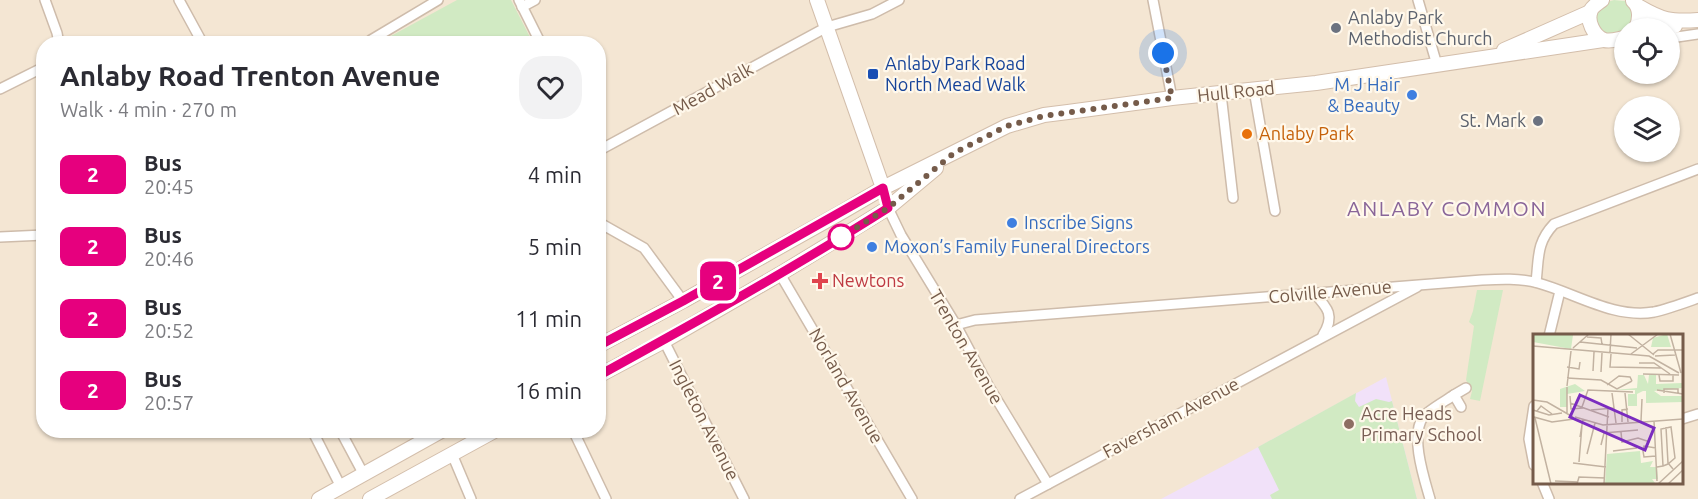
<!DOCTYPE html>
<meta charset="utf-8">
<style>
body{margin:0;font-family:Ubuntu,sans-serif;background:#f2f2f3;color:#2b2b33;height:100vh;display:flex;flex-direction:column;font-size:22px;white-space:nowrap}
*{box-sizing:border-box;margin:0}
p{font-size:20px;color:#7c7c81}
.icon{flex:none;width:33px;height:33px;fill:none;stroke:currentColor;stroke-width:2;stroke-linecap:round;stroke-linejoin:round}
.map{position:relative;flex:1;overflow:hidden}
.side{position:absolute;left:36px;top:36px;width:570px;height:402px;display:flex;flex-direction:column;background:#fff;border-radius:24px;box-shadow:0 2px 4px #0004}
.side>*{flex:none}
.badge{padding:0 12px;border-radius:9px;font-size:21px;line-height:39px}
.controls{position:absolute;left:1614px;top:18px;display:grid;gap:12px}
.controls a{display:grid;place-items:center;width:66px;height:66px;border-radius:50%;background:#fff;box-shadow:0 2px 4px #0004;font-size:30px}
.you{position:absolute;width:30px;height:30px;margin:-15px;border:4px solid #fff;border-radius:50%;background:#1a73e8;box-shadow:0 0 0 9px #1a73e833}
.map>.badge{position:absolute;translate:-50% -50%;box-shadow:0 0 0 3px #fff}
.round{display:grid;place-items:center;flex:none;width:63px;height:63px;border-radius:24px;background:#f2f2f3}
.summary{display:flex;align-items:center;justify-content:space-between;height:102px;padding:0 24px}
h1{font-size:28px;font-weight:700;line-height:45px}
ul{padding:0;list-style:none}
li{display:flex;align-items:center;gap:18px;height:72px;padding:0 24px}
li div{flex:1}
li b{display:block;font-size:22px}
li em{font-style:normal}
li .badge{min-width:66px;font-weight:700;text-align:center}
.map>svg:first-child{display:block}
.residential{fill:#f4e6d3;fill-rule:evenodd}
.education{fill:#f1e1f9}
.green{fill:#d1eac3}
.lines{fill:none;stroke-linecap:round;stroke-linejoin:round}
.street-casing{stroke:#cebcab;stroke-width:12}
.secondary-casing{stroke:#d3beab;stroke-width:16}
.street{stroke:#fff;stroke-width:9}
.secondary{stroke:#fff;stroke-width:14}
.line-casing{stroke:#fff;stroke-width:14}
.line{stroke:#e6007e;stroke-width:9}
.walk{stroke:#755b4a;stroke-width:6;stroke-dasharray:0 10.8}
.worship-dot{fill:#6b7280;stroke:#fff8eb;stroke-width:2}
.transit-dot{fill:#1a4fb4;stroke:#fff8eb;stroke-width:2}
.shop-dot{fill:#3f7fe0;stroke:#fff8eb;stroke-width:2}
.food-dot{fill:#e8710a;stroke:#fff8eb;stroke-width:2}
.stop-dot{fill:#fff;stroke:#e6007e;stroke-width:3}
.health-dot{fill:#e0444e;stroke:#fff8eb;stroke-width:2}
.education-dot{fill:#8d6e63;stroke:#fff8eb;stroke-width:2}
.labels{text-anchor:middle;stroke-width:4.5;stroke-linejoin:round;paint-order:stroke}
.worship-label{font-size:18px;fill:#5b616d;stroke:#fff8eb;text-anchor:start}
.transit-label{font-size:18px;fill:#164399;stroke:#fff8eb;text-anchor:start}
.shop-label{font-size:18px;fill:#366cbe;stroke:#fff8eb;text-anchor:start}
.street-label{font-size:18px;fill:#755b4a;stroke:#fff8eb}
.food-label{font-size:18px;fill:#c56008;stroke:#fff8eb;text-anchor:start}
.health-label{font-size:18px;fill:#be3a42;stroke:#fff8eb;text-anchor:start}
.education-label{font-size:18px;fill:#785e54;stroke:#fff8eb;text-anchor:start}
.quarter-label{font-size:21px;letter-spacing:1.5px;fill:#896599;stroke:#fff8eb}
.inset-road{fill:none;stroke:#c2b2a1;stroke-width:1.5}
.view{fill:#7b2cbf;fill-opacity:0.15;stroke:#7b2cbf;stroke-width:3}
.inset-edge{fill:none;stroke:#755b4a;stroke-width:3}
</style>
<div class="map">
<svg width="1698" height="499" viewBox="0 0 1698 499">
<rect width="100%" height="100%" fill="#fcf4e4"/>
<path class="residential" d="M 0,0 L 1614,0 L 1609,1 L 1608,34 L 1624,30 L 1624,74 L 1670,74 L 1670,28 L 1627,28 L 1631,26 L 1630,5 L 1626,1 L 1622,0 L 1698,0 L 1698,499 L 0,499 ZM 44,44 L 598,44 L 598,430 L 44,430 ZM 1624,106 L 1670,106 L 1670,152 L 1624,152 ZM 1534,336 L 1682,336 L 1682,482 L 1534,482 Z"/>
<path class="education" d="M 1386,377 L 1417,499 L 1161,499 L 1227,464 Z"/>
<g class="green">
<path d="M 457,0 L 511,0 L 533,43 L 378,43 Z"/>
<path d="M 1614,0 L 1626,1 L 1635,12 L 1631,26 L 1624,28 L 1624,30 C 1610,34 1605,36 1594,26 C 1596,11 1598,4 1614,0 Z"/>
<path d="M 1477,290 L 1503,290 L 1480,401 L 1470,399 L 1472,391 L 1466,380 L 1474,326 L 1469,322 L 1473,311 Z"/>
<path d="M 1356,393 L 1355,401 L 1359,407 L 1376,399 L 1389,402 L 1392,401 L 1417,499 L 1272,499 L 1270,495 L 1279,490 L 1258,447 Z"/>
</g>
<g class="lines">
<defs>
<g id="street">
<path d="M 45,0 L 57,33 L 59,44"/>
<path d="M 179,0 L 203,44"/>
<path d="M 519,0 L 541,44"/>
<path d="M 1153,0 L 1172,98"/>
<path d="M 1418,0 L 1437,65"/>
<path d="M 522,7 L 535,0"/>
<path d="M 1670,38 L 1698,34"/>
<path d="M 371,44 L 371,40 L 438,0"/>
<path d="M 0,89 L 44,67"/>
<path d="M 1254,90 L 1275,211"/>
<path d="M 1221,94 L 1233,198"/>
<path d="M 598,151 L 827,27 L 872,14 L 899,0"/>
<path d="M 888,208 L 901,235 L 956,325 L 988,385 L 1048,484"/>
<path d="M 598,222 L 644,248 L 683,301"/>
<path d="M 0,237 L 44,235"/>
<path d="M 780,274 L 912,499"/>
<path d="M 1536,282 C 1539,258 1536,243 1554,224 L 1698,169"/>
<path d="M 1314,293 C 1328,308 1335,316 1323,335"/>
<path d="M 956,325 L 975,320 L 1482,280 C 1500,279 1520,278 1538,283 C 1575,293 1614,319 1654,312 C 1668,309 1684,303 1698,298"/>
<path d="M 1549,336 L 1560,291"/>
<path d="M 664,341 L 744,499"/>
<path d="M 1534,406 L 1529,439 L 1534,465"/>
<path d="M 1461,407 L 1454,395 L 1466,388"/>
<path d="M 1682,419 L 1698,414"/>
<path d="M 312,430 L 341,487"/>
<path d="M 340,430 L 364,475"/>
<path d="M 573,430 L 606,499"/>
<path d="M 452,454 L 471,499"/>
<path d="M 1542,482 L 1549,499"/>
<path d="M 1020,499 L 1417,287"/>
<path d="M 1430,499 C 1424,478 1410,436 1423,417 C 1427,411 1447,400 1454,395"/>
</g>
<g id="secondary">
<path d="M 817,0 L 883,188"/>
<path d="M 1602,0 C 1598,3 1593,6 1591,10 C 1586,21 1594,36 1604,40 C 1611,42 1618,39 1624,38"/>
<path d="M 1633,1 C 1641,8 1640,20 1636,28"/>
<path d="M 1638,6 C 1662,20 1670,22 1698,20"/>
<path d="M 1647,28 L 1675,26"/>
<path d="M 1504,50 L 1590,12"/>
<path d="M 598,346 L 683,301 L 842,212 L 883,188 L 1007,126 L 1044,115 L 1068,112 L 1172,98 L 1316,83 L 1603,40"/>
<path d="M 598,376 L 664,341 L 780,274 L 862,224 L 888,208 L 936,168"/>
<path d="M 319,499 L 443,430"/>
<path d="M 370,499 L 496,430"/>
</g>
</defs>
<use href="#street" class="street-casing"/>
<use href="#secondary" class="secondary-casing"/>
<use href="#street" class="street"/>
<use href="#secondary" class="secondary"/>
</g>
<g class="lines">
<defs>
<path id="line" d="M 598,346 L 683,301 L 883,188 L 888,208 C 794,268 696,322 598,376"/>
</defs>
<use href="#line" class="line-casing"/>
<use href="#line" class="line"/>
<path class="walk" d="M 841,237 L 840,238 L 888,208 L 954,153 L 1007,126 L 1044,116 L 1172,98 L 1163,53"/>
</g>
<g class="worship-dot">
<circle cx="1336" cy="28" r="6"/>
<circle cx="1538" cy="121" r="6"/>
</g>
<rect class="transit-dot" x="867" y="68" width="12" height="12" rx="3"/>
<g class="shop-dot">
<circle cx="1412" cy="95" r="6"/>
<circle cx="1012" cy="223" r="6"/>
<circle cx="872" cy="247" r="6"/>
</g>
<circle class="food-dot" cx="1247" cy="134" r="6"/>
<circle class="stop-dot" cx="841" cy="237" r="12"/>
<path class="health-dot" d="M817 272h6v6h6v6h-6v6h-6v-6h-6v-6h6z"/>
<circle class="education-dot" cx="1349" cy="424" r="6"/>
<g class="labels">
<g class="worship-label">
<text x="1348" y="24">Anlaby Park<tspan x="1348" dy="21">Methodist Church</tspan></text>
<text x="1526" y="127" text-anchor="end">St. Mark</text>
</g>
<g class="transit-label">
<text x="885" y="70">Anlaby Park Road<tspan x="885" dy="21">North Mead Walk</tspan></text>
</g>
<g class="shop-label">
<text x="1400" y="91" text-anchor="end">M J Hair<tspan x="1400" dy="21">&amp; Beauty</tspan></text>
<text x="1024" y="229">Inscribe Signs</text>
<text x="884" y="253">Moxon’s Family Funeral Directors</text>
</g>
<g class="street-label">
<text transform="translate(713 89) rotate(-29)" y="6">Mead Walk</text>
<text transform="translate(1236 92) rotate(-6)" y="6">Hull Road</text>
<text transform="translate(1330 292) rotate(-5)" y="6">Colville Avenue</text>
<text transform="translate(966 347) rotate(60)" y="6">Trenton Avenue</text>
<text transform="translate(846 386) rotate(60)" y="6">Norland Avenue</text>
<text transform="translate(1171 418) rotate(-28)" y="6">Faversham Avenue</text>
<text transform="translate(704 420) rotate(63)" y="6">Ingleton Avenue</text>
</g>
<g class="food-label">
<text x="1259" y="140">Anlaby Park</text>
</g>
<g class="health-label">
<text x="832" y="287">Newtons</text>
</g>
<g class="education-label">
<text x="1361" y="420">Acre Heads<tspan x="1361" dy="21">Primary School</tspan></text>
</g>
<g class="quarter-label">
<text x="1447" y="216">ANLABY COMMON</text>
</g>
</g>
<g transform="translate(1533 334)">
<rect width="150" height="150" fill="#fcf4e4"/>
<path d="M 0,0 L 40,1 L 38,15 L 0,8 ZM 134,0 L 138,13 L 118,13 L 120,4 ZM 105,41 L 111,41 L 115,50 L 116,41 L 123,41 L 123,50 L 149,49 L 149,54 L 121,57 L 128,62 L 150,62 L 150,68 L 113,69 L 113,57 L 110,57 L 104,60 L 104,72 L 95,72 L 95,60 L 102,60 L 102,56 L 81,56 L 104,54 ZM 42,50 L 52,57 L 34,60 L 34,73 L 27,73 L 27,55 ZM 107,117 L 108,129 L 120,127 L 117,133 L 124,133 L 125,145 L 119,145 L 122,149 L 72,150 L 74,120 Z" fill="#d1eac3"/>
<path class="inset-road" d="M 95,0 L 121,21M 137,0 L 148,39M 54,3 L 68,4 L 69,10M 47,8 L 104,14M 0,12 L 116,22 L 146,39M 40,14 L 56,0M 77,18 L 78,0M 78,20 L 77,33 L 128,34M 98,20 L 125,0M 120,20 L 125,16 L 150,16M 122,22 L 142,21M 106,29 L 121,29 L 137,40M 34,33 L 46,35 L 47,28M 60,37 L 61,18M 68,38 L 69,19M 110,40 L 146,41M 126,41 L 127,47 L 140,47 L 140,41M 34,44 L 68,46 L 84,55 L 99,47M 74,51 L 86,42 L 97,43 L 99,47M 34,52 L 38,17M 124,56 L 150,60M 79,59 L 83,89M 92,59 L 95,88M 131,59 L 131,55 L 145,55 L 145,60M 37,62 L 38,75 L 50,74M 0,66 L 14,68 L 40,83M 37,69 L 76,83M 49,73 L 55,56 L 100,58M 0,76 L 16,81 L 29,79M 58,76 L 81,74M 4,77 L 8,72 L 19,80M 34,80 L 34,53M 1,83 L 19,88 L 41,85M 42,83 L 70,91 L 150,85M 2,84 L 18,150M 108,87 L 109,65M 121,87 L 124,147M 89,88 L 89,76 L 95,75M 133,93 L 135,129 L 140,135M 88,98 L 89,108 L 105,104 L 117,108M 47,103 L 50,85M 68,111 L 71,99 L 105,96M 123,114 L 111,112 L 110,117 L 111,123 L 123,122M 80,117 L 104,114M 54,120 L 62,89M 46,128 L 49,91M 40,129 L 73,133M 124,133 L 130,132 L 135,130 L 142,124 L 138,93 L 128,95 L 130,132M 22,147 L 45,148M 44,150 L 46,143 L 72,144M 71,150 L 75,74M 125,150 L 150,127M 135,150 L 150,136"/>
<path class="view" d="M 47,61 L 121,94 L 112,116 L 37,83 Z"/>
<rect width="150" height="150" class="inset-edge"/>
</g>
</svg>
<div class="controls">
<a><svg class="icon" aria-label="locate" viewBox="0 0 24 24"><circle cx="12" cy="12" r="6"/><path d="M12 2v4M12 18v4M2 12h4M18 12h4"/></svg></a>
<a><svg class="icon" aria-label="layers" viewBox="0 0 24 24"><path d="M12 4l9 5-9 5-9-5zM3 14l9 5 9-5"/></svg></a>
</div>
<div class="you" style="left:1163px;top:53px"></div>
<b class="badge" style="left:718px;top:281px;background:#e6007e;color:#fff">2</b>
<section class="side">
<div class="summary"><div><h1>Anlaby Road Trenton Avenue</h1><p>Walk · 4 min · 270 m</p></div><a class="round"><svg class="icon" aria-label="heart" viewBox="0 0 24 24"><path d="M12 20l-8-8c-3-5 5-10 8-4 3-6 11-1 8 4z"/></svg></a></div>
<ul>
<li><span class="badge" style="background:#e6007e;color:#fff">2</span><div><b>Bus</b><p>20:45</p></div><em>4 min</em></li>
<li><span class="badge" style="background:#e6007e;color:#fff">2</span><div><b>Bus</b><p>20:46</p></div><em>5 min</em></li>
<li><span class="badge" style="background:#e6007e;color:#fff">2</span><div><b>Bus</b><p>20:52</p></div><em>11 min</em></li>
<li><span class="badge" style="background:#e6007e;color:#fff">2</span><div><b>Bus</b><p>20:57</p></div><em>16 min</em></li>
</ul>
</section>
</div>
